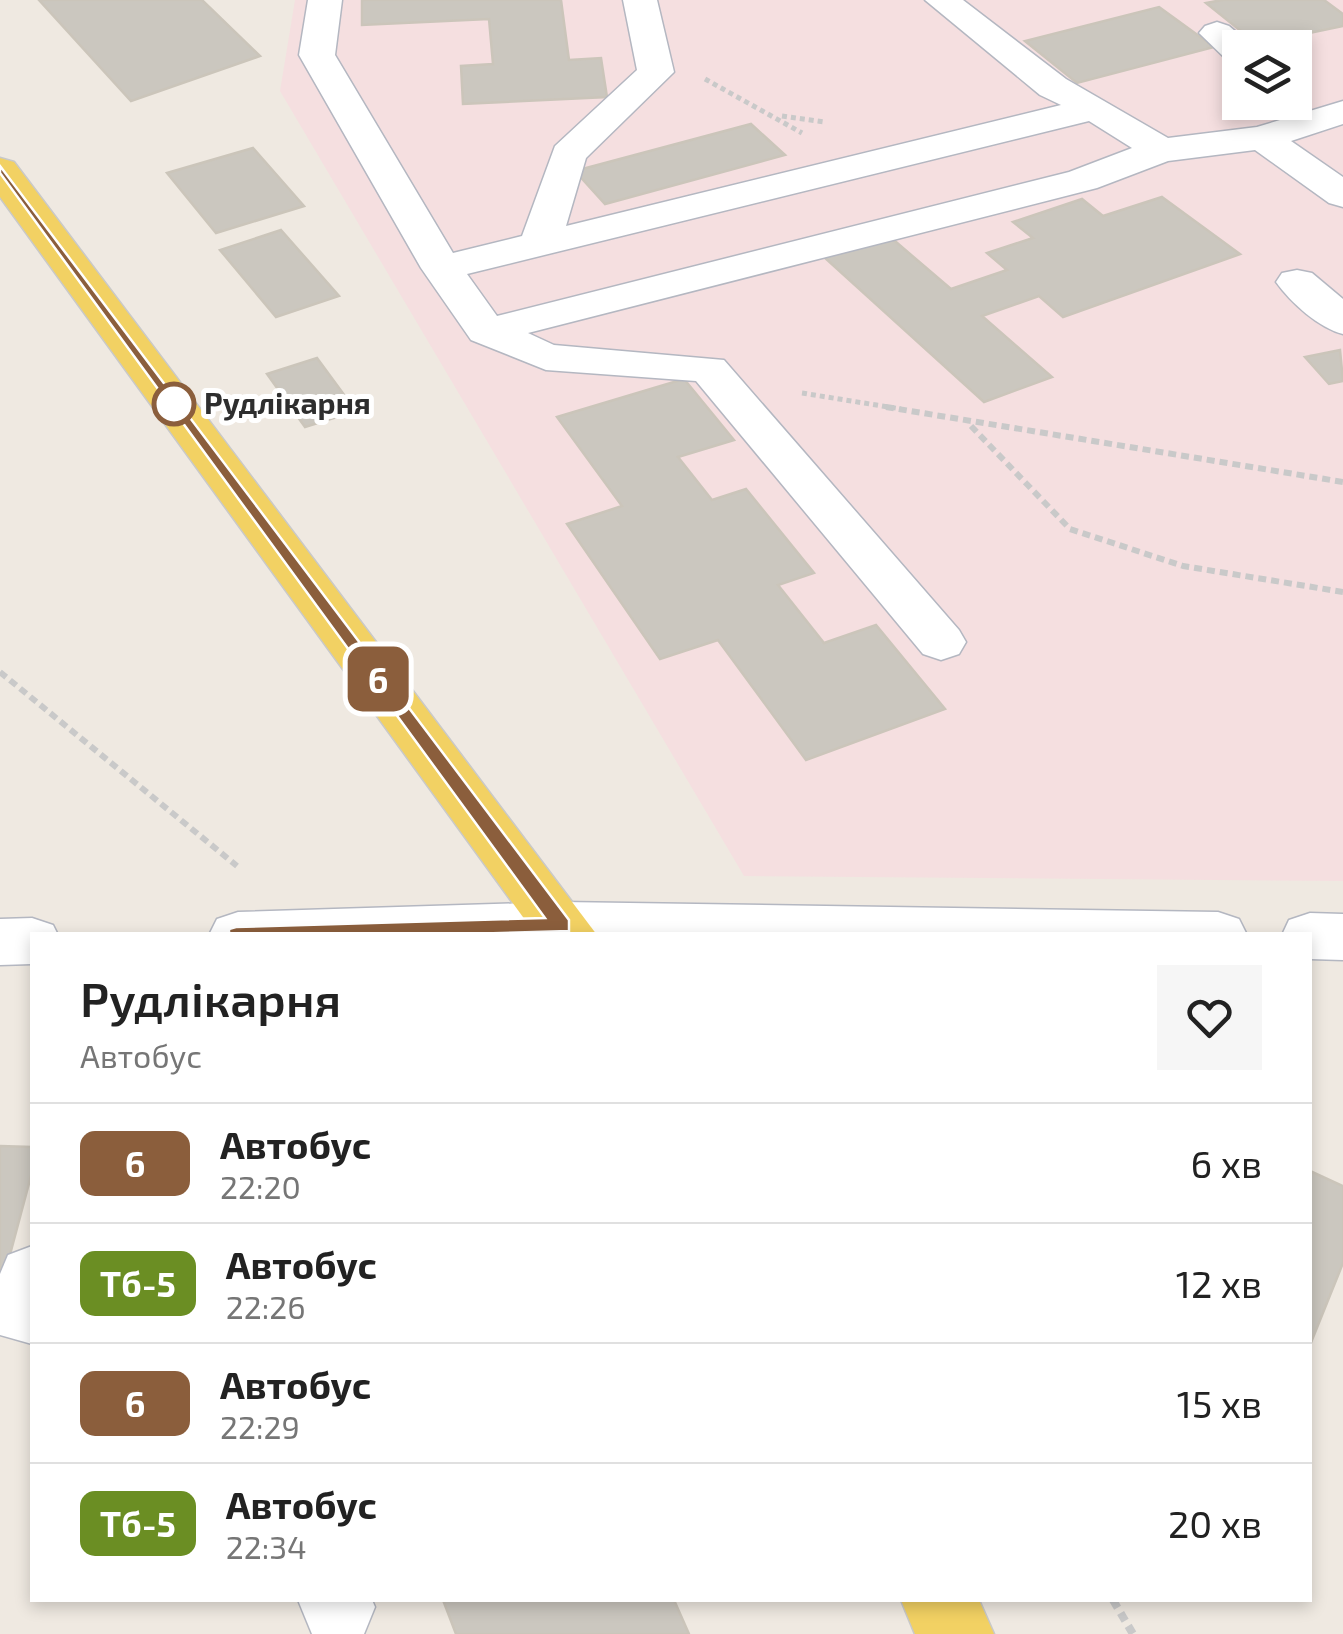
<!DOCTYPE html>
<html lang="uk">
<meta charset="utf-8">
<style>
body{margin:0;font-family:"Exo 2",sans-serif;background:#f6f6f6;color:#222;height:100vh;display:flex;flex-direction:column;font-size:38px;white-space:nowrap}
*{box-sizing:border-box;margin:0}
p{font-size:32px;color:#767676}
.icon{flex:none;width:55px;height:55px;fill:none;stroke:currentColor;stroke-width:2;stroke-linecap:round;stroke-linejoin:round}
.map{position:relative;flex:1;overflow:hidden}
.panel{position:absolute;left:30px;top:932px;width:1282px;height:670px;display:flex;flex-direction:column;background:#fff;border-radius:0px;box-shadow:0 5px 15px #0003}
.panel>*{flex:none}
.badge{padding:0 20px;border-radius:15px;font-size:35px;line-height:65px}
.tools{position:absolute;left:1222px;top:30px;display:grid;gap:20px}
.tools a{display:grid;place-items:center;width:90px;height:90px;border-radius:0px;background:#fff;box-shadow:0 5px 15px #0003;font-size:50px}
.map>.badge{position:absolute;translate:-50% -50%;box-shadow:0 0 0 5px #fff}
.round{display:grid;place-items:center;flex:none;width:105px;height:105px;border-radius:0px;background:#f6f6f6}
.overview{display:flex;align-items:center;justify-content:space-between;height:170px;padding:0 50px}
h1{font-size:48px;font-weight:600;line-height:75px}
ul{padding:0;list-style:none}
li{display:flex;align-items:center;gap:30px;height:120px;padding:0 50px;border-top:2px solid #e0e0e0}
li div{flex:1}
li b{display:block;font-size:38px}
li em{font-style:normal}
li .badge{min-width:110px;font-weight:700;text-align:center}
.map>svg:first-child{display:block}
.medical{fill:#f5dfe0;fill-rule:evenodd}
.building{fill:#cbc7bf;stroke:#cbc5ba;stroke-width:2.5}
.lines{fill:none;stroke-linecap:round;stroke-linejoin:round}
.minor-casing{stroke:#b4b7c1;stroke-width:3}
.major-casing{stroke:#c9c9c9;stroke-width:3}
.path-far2{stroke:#c9c9c9;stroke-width:5;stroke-dasharray:5 4;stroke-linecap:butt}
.path-far1{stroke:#c9c9c9;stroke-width:6;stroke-dasharray:8 5;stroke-linecap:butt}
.path{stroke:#c9c9c9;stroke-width:8;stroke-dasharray:9 6;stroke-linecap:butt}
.minor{fill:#fff;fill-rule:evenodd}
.major{fill:#f2d163;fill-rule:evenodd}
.line{fill:#8b5e3c;stroke:#fff;stroke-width:2.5}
.stop-dot{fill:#fff;stroke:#8b5e3c;stroke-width:5}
.labels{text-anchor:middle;stroke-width:10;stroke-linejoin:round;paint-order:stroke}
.stop-label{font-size:30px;font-weight:bold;fill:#2e2e2e;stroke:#fff;text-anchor:start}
</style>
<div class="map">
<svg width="1343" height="1634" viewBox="0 0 1343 1634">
<rect width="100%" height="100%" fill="#efe9e1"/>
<path class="medical" d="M 295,0 L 1343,0 L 1343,881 L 744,876 L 280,91 ZM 1240,48 L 1295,48 L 1295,102 L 1240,102 Z"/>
<g class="building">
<path d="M 39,0 L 202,0 L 260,56 L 131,101 Z"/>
<path d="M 362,0 L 561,0 L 569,60 L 601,58 L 607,97 L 463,104 L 461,66 L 493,64 L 489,19 L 362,25 Z"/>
<path d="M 1222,0 L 1324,0 L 1343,14 L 1343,26 L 1257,44 L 1206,3 Z"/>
<path d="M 1159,7 L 1214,47 L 1077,83 L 1025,41 Z"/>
<path d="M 751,124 L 785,155 L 605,204 L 575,171 Z"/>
<path d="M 253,148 L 304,206 L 216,233 L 167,173 Z"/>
<path d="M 1162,197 L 1240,254 L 1063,317 L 1039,296 L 982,316 L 1052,377 L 984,402 L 824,257 L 889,236 L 951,289 L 1007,270 L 987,253 L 1033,238 L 1013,222 L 1082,199 L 1103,216 Z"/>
<path d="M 281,230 L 339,296 L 276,317 L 220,250 Z"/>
<path d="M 1340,350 L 1343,381 L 1329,384 L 1305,357 Z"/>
<path d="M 317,358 L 356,411 L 305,427 L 267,374 Z"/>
<path d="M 684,379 L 734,440 L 678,457 L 712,500 L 746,489 L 814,573 L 778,585 L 824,643 L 876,625 L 945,709 L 806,760 L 718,640 L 660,659 L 567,524 L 622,506 L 557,417 Z"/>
<path d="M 0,1146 L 32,1147 L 32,1172 L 0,1292 Z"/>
<path d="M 1310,1171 L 1343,1186 L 1343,1263 L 1310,1345 Z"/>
<path d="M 443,1600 L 674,1600 L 689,1634 L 456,1634 Z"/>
</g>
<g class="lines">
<defs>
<g id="minor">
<path d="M 308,0 L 342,0 L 335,55 L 453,253 L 522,236 L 555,146 L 637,70 L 623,0 L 657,0 L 674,72 L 586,158 L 566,226 L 1061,105 L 1040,95 L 925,0 L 963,0 L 1066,79 L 1168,138 L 1257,127 L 1343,101 L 1343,124 L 1291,141 L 1343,177 L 1343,207 L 1329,203 L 1255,150 L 1168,161 L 1097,188 L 528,333 L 554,345 L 724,360 L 959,630 L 966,642 L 959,654 L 941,660 L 923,654 L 696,381 L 546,370 L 471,340 L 421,268 L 299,55 ZM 1089,121 L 1132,148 L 1069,172 L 497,316 L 467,274 Z"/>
<path d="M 1217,22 L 1229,26 L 1255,48 L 1240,48 L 1240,63 L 1227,60 L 1199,33 L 1205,26 Z"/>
<path d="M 1297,270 L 1312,273 L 1343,299 L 1343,334 C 1319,328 1291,303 1276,282 L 1282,273 Z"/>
<path d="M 562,902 L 1218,912 L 1239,919 L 1247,935 L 209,935 L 217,919 L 238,912 Z"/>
<path d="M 1310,913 L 1343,914 L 1343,960 L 1310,959 L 1310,935 L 1282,935 L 1289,920 Z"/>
<path d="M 32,918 L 53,925 L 58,935 L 32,935 L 32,964 L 0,965 L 0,919 Z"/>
<path d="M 32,1246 L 32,1344 L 0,1335 L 0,1274 L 8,1255 Z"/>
<path d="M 298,1600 L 372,1600 L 375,1607 L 364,1634 L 312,1634 Z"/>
</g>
<g id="major">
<path d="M 0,158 L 14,162 L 597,935 L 536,935 L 0,197 Z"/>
<path d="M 901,1600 L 979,1600 L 994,1634 L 915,1634 Z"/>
</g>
</defs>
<use href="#minor" class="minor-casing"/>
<use href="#major" class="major-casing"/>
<g class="path-far2">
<path d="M 705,79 L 802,133"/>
<path d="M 782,116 L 824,122"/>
<path d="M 802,393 L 901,409"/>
</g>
<g class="path-far1">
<path d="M 886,407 L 1343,482"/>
<path d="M 971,426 L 1070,529 L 1183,566 L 1343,592"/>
<path d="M 0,672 L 237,866"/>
</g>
<path class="path" d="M 1113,1600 L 1133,1634"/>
<use href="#minor" class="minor"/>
<use href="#major" class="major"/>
</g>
<path class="line" d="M 0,166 L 569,920 L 569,931 L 229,941 L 229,929 L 236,927 L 545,918 L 0,173 Z"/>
<circle class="stop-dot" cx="174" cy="404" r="20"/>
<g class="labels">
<g class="stop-label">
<text x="204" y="414">Рудлікарня</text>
</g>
</g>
</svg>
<div class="tools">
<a><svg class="icon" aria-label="layers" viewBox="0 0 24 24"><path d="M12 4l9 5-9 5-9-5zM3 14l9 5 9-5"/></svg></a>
</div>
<b class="badge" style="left:378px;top:679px;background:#8b5e3c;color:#fff">6</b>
<section class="panel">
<div class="overview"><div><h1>Рудлікарня</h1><p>Автобус</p></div><a class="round"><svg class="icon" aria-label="heart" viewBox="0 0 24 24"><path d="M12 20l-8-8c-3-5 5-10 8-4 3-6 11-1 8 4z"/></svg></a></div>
<ul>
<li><span class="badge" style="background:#8b5e3c;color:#fff">6</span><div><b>Автобус</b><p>22:20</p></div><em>6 хв</em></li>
<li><span class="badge" style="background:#6b8e23;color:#fff">Тб-5</span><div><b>Автобус</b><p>22:26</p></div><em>12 хв</em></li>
<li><span class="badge" style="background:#8b5e3c;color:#fff">6</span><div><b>Автобус</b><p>22:29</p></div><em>15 хв</em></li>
<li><span class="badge" style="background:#6b8e23;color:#fff">Тб-5</span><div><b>Автобус</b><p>22:34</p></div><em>20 хв</em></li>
</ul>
</section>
</div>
